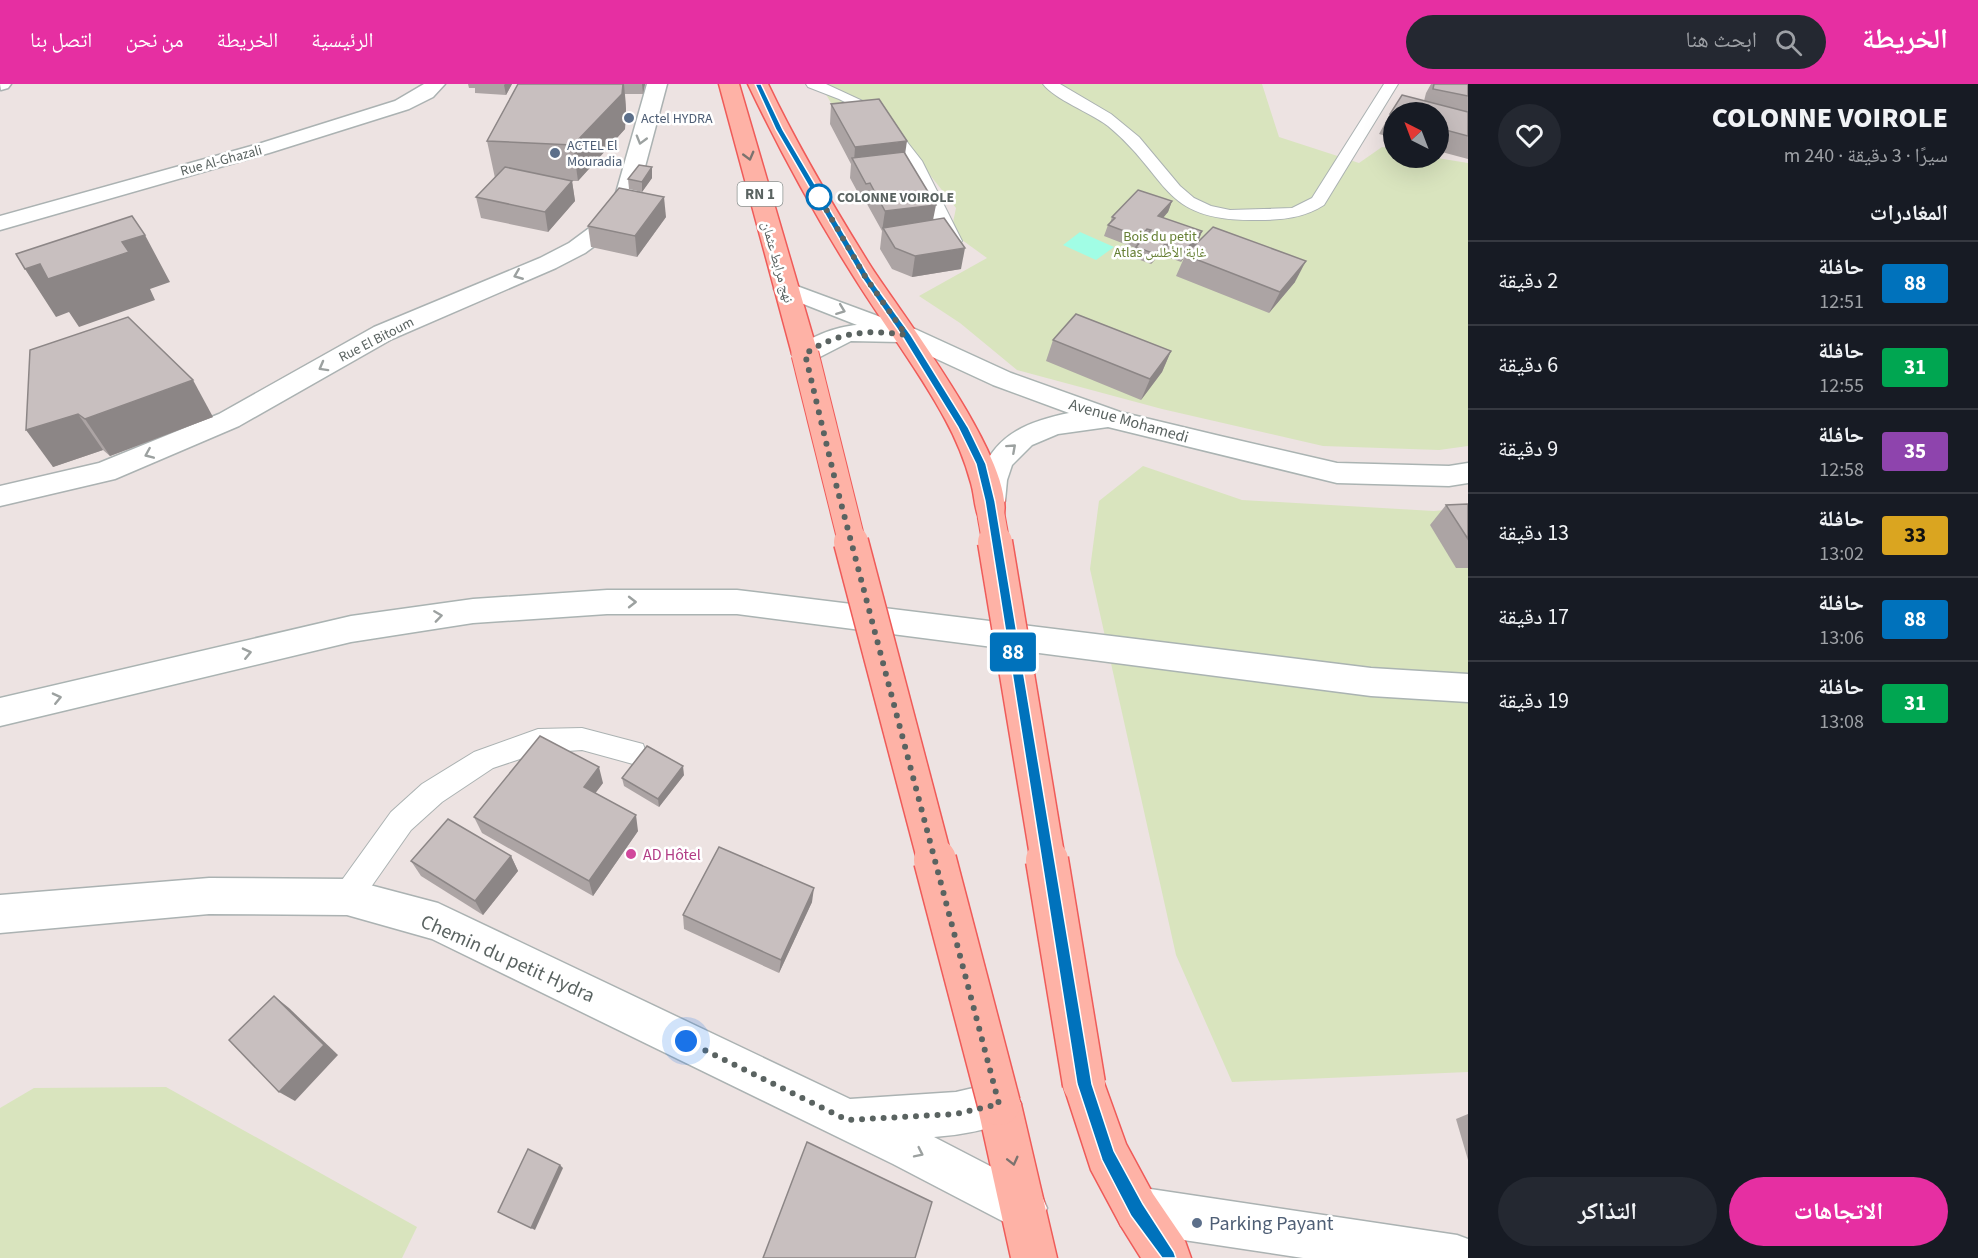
<!DOCTYPE html>
<html lang="ar">
<meta charset="utf-8">
<style>
body{margin:0;font-family:"Source Sans 3","Noto Naskh Arabic",sans-serif;background:#242831;color:#f1f3f6;direction:rtl;height:100vh;display:flex;flex-direction:column;font-size:22px;white-space:nowrap}
*{box-sizing:border-box;margin:0}
p{font-size:20px;color:#9ea1a6}
.icon{flex:none;width:33px;height:33px;fill:none;stroke:currentColor;stroke-width:2;stroke-linecap:round;stroke-linejoin:round}
.map{position:relative;flex:1;overflow:hidden;direction:ltr}
.details{display:flex;flex-direction:column;background:#171b24;width:510px}
.details>*{flex:none}
.badge{padding:0 12px;border-radius:4px;font-size:21px;line-height:39px}
.needle{width:39px;rotate:318deg}
.controls{position:absolute;left:1383px;top:18px;display:grid;gap:12px}
.controls a{display:grid;place-items:center;width:66px;height:66px;border-radius:50%;background:#171b24;box-shadow:0 6px 24px #0002;font-size:30px}
.you{position:absolute;width:30px;height:30px;margin:-15px;border:4px solid #fff;border-radius:50%;background:#1a73e8;box-shadow:0 0 0 9px #1a73e833}
.map>.badge{position:absolute;translate:-50% -50%;box-shadow:0 0 0 3px #fff}
h2{padding:0 30px;font-size:22px;line-height:54px}
.round{display:grid;place-items:center;flex:none;width:63px;height:63px;border-radius:32px;background:#242831}
.head{display:flex;align-items:center;justify-content:space-between;height:102px;padding:0 30px}
h1{font-size:28px;font-weight:800;line-height:45px}
.button{display:flex;gap:12px;margin-top:auto;padding:12px 30px}
.button a{flex:1;height:69px;border-radius:36px;background:#e62fa2;color:#fff;font-size:24px;font-weight:800;line-height:69px;text-align:center}
.button a+a{background:#242831;color:#f1f3f6}
ul{padding:0;list-style:none}
li{display:flex;align-items:center;gap:18px;height:84px;padding:0 30px;border-top:2px solid #363941}
li div{flex:1}
li b{display:block;font-size:22px}
li em{font-style:normal}
li .badge{min-width:66px;font-weight:700;text-align:center}
header{display:flex;align-items:center;gap:36px;box-sizing:border-box;height:84px;padding:0 30px;background:#e62fa2;color:#fff}
header strong{font-size:28px}
nav{display:flex;gap:33px;margin-inline-start:auto;font-size:21px}
.search{width:420px;height:54px;background:#242831;display:flex;align-items:center;gap:15px;box-sizing:border-box;padding:0 21px;border-radius:33px;color:#9ea1a6;font-size:22px}
main{display:flex;flex:1;min-height:0}
.map>svg:first-child{display:block}
.green{fill:#d9e4be}
.water{fill:#a1fde5}
.lines{fill:none;stroke-linecap:round;stroke-linejoin:round}
.service-casing{stroke:#abb2b2;stroke-width:2}
.minor-casing{stroke:#abb2b2;stroke-width:3}
.tertiary-casing{stroke:#abb2b2;stroke-width:3}
.secondary-casing{stroke:#aab3b2;stroke-width:3}
.primary-casing{stroke:#ef5b59;stroke-width:3}
.service{fill:#fff;fill-rule:evenodd}
.minor{fill:#fff;fill-rule:evenodd}
.tertiary{fill:#fff;fill-rule:evenodd}
.secondary{fill:#fff;fill-rule:evenodd}
.primary{fill:#feb2a6;fill-rule:evenodd}
.primary-bridge-far2-casing{stroke:#ef5b59;stroke-width:29;stroke-linecap:butt}
.primary-bridge-far1-casing{stroke:#ef5b59;stroke-width:37;stroke-linecap:butt}
.primary-bridge-casing{stroke:#ef5b59;stroke-width:45;stroke-linecap:butt}
.primary-bridge-far2{stroke:#feb2a6;stroke-width:27}
.primary-bridge-far1{stroke:#feb2a6;stroke-width:34}
.primary-bridge{stroke:#feb2a6;stroke-width:42}
.wall{fill:#aca4a4}
.shaded-wall{fill:#8c8686}
.building{fill:#c8bfbf;stroke:#8c8686;stroke-width:1.5}
.oneway{stroke:#9ca1a0}
.oneway2{stroke:#7b736f}
.line{fill:#0072bc;stroke:#fff;stroke-width:1.5}
.walk{stroke:#5a6361;stroke-width:6;stroke-dasharray:0 10.8}
.service-dot{fill:#5c6f8a;stroke:#fff;stroke-width:2}
.stop-dot{fill:#fff;stroke:#0072bc;stroke-width:3}
.hotel-dot{fill:#d1479c;stroke:#fff;stroke-width:2}
.labels{text-anchor:middle;stroke-width:5;stroke-linejoin:round;paint-order:stroke}
.far-service-label{font-size:14px;fill:#4e5e75;stroke:#fff;text-anchor:start}
.far-street-label{font-size:14px;fill:#5a6361;stroke:#fff}
.far-stop-label{font-size:14px;font-weight:bold;fill:#5a6361;stroke:#fff;text-anchor:start}
.far-park-label{font-size:14px;fill:#667f34;stroke:#fff}
.shield{fill:#fff;stroke:#8c9290;stroke-width:1.5}
.shield-label{font-size:15px;font-weight:bold;fill:#5a6361}
.street-label{font-size:16px;fill:#5a6361;stroke:#fff}
.hotel-label{font-size:16px;fill:#b23c85;stroke:#fff;text-anchor:start}
.near-street-label{font-size:20px;fill:#5a6361;stroke:#fff}
.near-service-label{font-size:20px;fill:#4e5e75;stroke:#fff;text-anchor:start}
</style>
<header>
<strong>الخريطة</strong>
<div class="search"><svg class="icon" aria-label="search" viewBox="0 0 24 24"><circle cx="10" cy="10" r="6"/><path d="M15 15l6 6"/></svg>ابحث هنا</div>
<nav><a>الرئيسية</a><a>الخريطة</a><a>من نحن</a><a>اتصل بنا</a></nav>
</header>
<main>
<section class="details">
<div class="head"><div><h1>COLONNE VOIROLE</h1><p>سيرًا · 3 دقيقة · 240 m</p></div><a class="round"><svg class="icon" aria-label="heart" viewBox="0 0 24 24"><path d="M12 20l-8-8c-3-5 5-10 8-4 3-6 11-1 8 4z"/></svg></a></div>
<h2>المغادرات</h2>
<ul>
<li><span class="badge" style="background:#0072bc;color:#fff">88</span><div><b>حافلة</b><p>12:51</p></div><em>2 دقيقة</em></li>
<li><span class="badge" style="background:#00a651;color:#fff">31</span><div><b>حافلة</b><p>12:55</p></div><em>6 دقيقة</em></li>
<li><span class="badge" style="background:#8e44ad;color:#fff">35</span><div><b>حافلة</b><p>12:58</p></div><em>9 دقيقة</em></li>
<li><span class="badge" style="background:#daa520;color:#111">33</span><div><b>حافلة</b><p>13:02</p></div><em>13 دقيقة</em></li>
<li><span class="badge" style="background:#0072bc;color:#fff">88</span><div><b>حافلة</b><p>13:06</p></div><em>17 دقيقة</em></li>
<li><span class="badge" style="background:#00a651;color:#fff">31</span><div><b>حافلة</b><p>13:08</p></div><em>19 دقيقة</em></li>
</ul>
<div class="button"><a>الاتجاهات</a><a>التذاكر</a></div>
</section>
<div class="map">
<svg width="1468" height="1174" viewBox="0 0 1468 1174">
<rect width="100%" height="100%" fill="#ede3e2"/>
<g class="green">
<path d="M 820,0 L 1262,0 L 1279,53 L 1359,79 L 1382,63 L 1393,65 L 1394,74 L 1437,74 L 1468,79 L 1468,362 L 1439,366 L 1323,362 L 1162,325 L 1017,286 L 960,239 L 919,212 L 987,174 L 951,148 L 956,124 L 889,39 L 831,19 Z"/>
<path d="M 1143,382 L 1242,416 L 1434,427 L 1468,424 L 1468,988 L 1232,998 L 1176,871 L 1090,485 L 1099,417 Z"/>
<path d="M 166,1003 L 417,1143 L 402,1174 L 0,1174 L 0,1024 L 34,1004 Z"/>
</g>
<path class="water" d="M 1080,148 L 1114,163 L 1096,176 L 1063,161 Z"/>
<g class="lines">
<defs>
<g id="service">
<path d="M 806,0 L 826,0 L 882,26 L 922,77 L 962,157 L 959,161 L 947,161 L 944,157 L 906,78 L 872,32 L 839,15 L 808,3 Z"/>
<path d="M 1043,0 L 1060,0 L 1111,30 L 1139,53 L 1180,102 L 1194,114 L 1211,122 L 1230,126 L 1292,124 L 1312,114 L 1384,0 L 1398,0 L 1324,121 C 1304,134 1282,136 1258,136 C 1160,138 1171,94 1108,42 C 1091,29 1054,15 1043,0 Z"/>
<path d="M 582,644 L 643,660 L 646,668 L 643,676 L 633,680 L 582,666 L 538,669 L 493,684 L 442,718 L 411,746 L 357,823 L 347,827 L 337,823 L 332,813 L 337,803 L 391,728 L 422,700 L 474,668 L 538,645 Z"/>
</g>
<g id="minor">
<path d="M 0,0 L 11,0 L 8,4 L 1,6 Z"/>
<path d="M 424,0 L 445,0 L 433,13 L 409,25 L 269,69 L 0,146 L 0,132 L 255,61 L 395,17 Z"/>
<path d="M 1137,1103 L 1457,1151 L 1468,1155 L 1468,1174 L 1303,1174 L 1137,1149 L 1121,1142 L 1114,1126 L 1121,1110 Z"/>
</g>
<g id="tertiary">
<path d="M 647,0 L 667,0 L 638,109 L 625,133 L 608,152 L 585,169 L 556,184 L 392,255 L 239,342 L 115,395 L 0,422 L 0,402 L 99,379 L 219,330 L 374,243 L 540,174 L 569,159 L 592,142 L 607,125 L 616,109 Z"/>
<path d="M 209,794 L 347,795 L 438,819 L 850,1015 L 956,1008 L 999,998 L 1014,1005 L 1021,1020 L 1014,1035 C 989,1046 961,1051 934,1053 L 1040,1108 L 1047,1124 L 1040,1140 L 1024,1147 L 1008,1140 L 893,1080 L 432,855 L 347,831 L 209,830 L 0,849 L 0,811 Z"/>
</g>
<g id="secondary">
<path d="M 786,198 L 894,238 L 897,242 L 915,245 L 1011,289 L 1120,328 L 1220,352 L 1337,379 L 1449,382 L 1468,379 L 1468,399 L 1449,402 L 1337,399 L 1108,343 L 1058,350 L 1032,361 L 1012,381 L 1007,396 L 1005,417 L 1000,424 L 990,427 L 980,424 C 974,414 976,400 981,389 C 997,349 1030,337 1069,329 L 993,301 L 900,258 L 851,257 L 814,276 L 805,278 L 796,276 L 792,270 C 803,254 838,242 857,241 L 778,210 L 774,205 L 778,200 Z"/>
<path d="M 607,506 L 737,506 L 1371,584 L 1468,590 L 1468,618 L 1371,612 L 737,530 L 607,530 L 473,539 L 351,558 L 0,642 L 0,614 L 351,532 L 473,515 Z"/>
</g>
<g id="primary">
<path d="M 719,0 L 739,0 L 818,270 L 814,276 L 805,278 L 796,276 L 792,270 Z"/>
<path d="M 748,0 L 768,0 C 797,61 832,120 868,178 C 895,222 1028,391 1001,439 L 991,442 L 981,439 C 974,426 975,412 971,399 C 965,377 956,355 945,335 C 917,283 880,236 849,185 C 812,126 778,63 748,0 Z"/>
<path d="M 1084,979 L 1099,985 L 1126,1060 L 1153,1110 L 1185,1157 L 1191,1174 L 1141,1174 L 1121,1142 L 1091,1086 L 1063,1000 L 1069,985 Z"/>
<path d="M 999,998 L 1014,1005 L 1021,1020 L 1057,1174 L 1011,1174 L 977,1020 L 984,1005 Z"/>
</g>
</defs>
<use href="#service" class="service-casing"/>
<use href="#minor" class="minor-casing"/>
<use href="#tertiary" class="tertiary-casing"/>
<use href="#secondary" class="secondary-casing"/>
<use href="#primary" class="primary-casing"/>
<use href="#service" class="service"/>
<use href="#minor" class="minor"/>
<use href="#tertiary" class="tertiary"/>
<use href="#secondary" class="secondary"/>
<use href="#primary" class="primary"/>
<defs>
<g id="primary-bridge-far2">
<path d="M 805,270 L 852,459"/>
<path d="M 991,431 L 996,459"/>
</g>
<g id="primary-bridge-far1">
<path d="M 851,458 L 935,777"/>
<path d="M 995,458 L 1048,777"/>
</g>
<g id="primary-bridge">
<path d="M 935,776 L 999,1020"/>
<path d="M 1047,776 L 1084,1000"/>
</g>
</defs>
<use href="#primary-bridge-far2" class="primary-bridge-far2-casing"/>
<use href="#primary-bridge-far1" class="primary-bridge-far1-casing"/>
<use href="#primary-bridge" class="primary-bridge-casing"/>
<use href="#primary-bridge-far2" class="primary-bridge-far2"/>
<use href="#primary-bridge-far1" class="primary-bridge-far1"/>
<use href="#primary-bridge" class="primary-bridge"/>
</g>
<g class="wall">
<path d="M 468,0 L 512,0 L 506,11 L 475,9 L 475,4 L 469,4 Z"/>
<path d="M 518,0 L 645,0 L 643,10 L 625,10 L 626,25 L 625,45 L 578,97 L 572,97 L 575,117 L 548,148 L 481,134 L 476,113 L 495,94 L 487,57 Z"/>
<path d="M 1431,0 L 1468,0 L 1468,75 L 1438,67 L 1438,28 L 1394,28 L 1394,54 L 1379,50 L 1390,30 L 1402,11 L 1424,17 L 1426,9 Z"/>
<path d="M 831,20 L 905,69 L 933,136 L 961,185 L 912,193 L 892,185 L 880,165 L 882,147 L 867,120 L 864,120 L 850,94 L 851,80 L 830,40 Z"/>
<path d="M 652,94 L 642,108 L 629,105 L 628,95 Z"/>
<path d="M 1172,117 L 1168,128 L 1163,134 L 1202,147 L 1198,158 L 1192,164 L 1295,198 L 1269,229 L 1176,192 L 1184,174 L 1181,178 L 1160,170 L 1151,180 L 1132,173 L 1135,164 L 1104,152 L 1108,141 L 1110,139 L 1112,133 Z"/>
<path d="M 666,133 L 637,173 L 591,163 L 588,142 Z"/>
<path d="M 1053,256 L 1171,267 L 1162,288 L 1141,316 L 1046,277 Z"/>
<path d="M 30,266 L 213,333 L 110,372 L 103,366 L 53,383 Z"/>
<path d="M 1468,420 L 1468,484 L 1456,484 L 1430,441 L 1446,421 Z"/>
<path d="M 684,691 L 659,723 L 624,702 L 622,694 Z"/>
<path d="M 603,699 L 595,709 L 638,747 L 593,812 L 482,749 L 474,733 Z"/>
<path d="M 511,772 L 518,787 L 483,831 L 421,792 L 411,777 Z"/>
<path d="M 812,818 L 779,889 L 684,845 L 683,831 Z"/>
<path d="M 1468,1030 L 1468,1076 L 1456,1035 Z"/>
</g>
<g class="shaded-wall">
<path d="M 505,0 L 512,0 L 506,11 L 504,1 Z"/>
<path d="M 623,0 L 624,0 L 626,25 L 625,45 L 578,97 L 573,61 Z"/>
<path d="M 642,0 L 645,0 L 643,10 Z"/>
<path d="M 907,57 L 904,77 L 854,78 L 855,63 Z"/>
<path d="M 652,83 L 652,94 L 642,108 L 642,98 Z"/>
<path d="M 572,97 L 575,117 L 548,148 L 545,128 Z"/>
<path d="M 664,113 L 666,133 L 637,173 L 635,152 Z"/>
<path d="M 1172,117 L 1168,128 L 1155,143 L 1158,132 Z"/>
<path d="M 936,121 L 932,141 L 883,144 L 882,147 L 885,127 Z"/>
<path d="M 1147,145 L 1143,156 L 1136,164 L 1140,153 Z"/>
<path d="M 1202,147 L 1198,158 L 1186,172 L 1185,171 L 1181,178 L 1185,167 Z"/>
<path d="M 145,151 L 170,198 L 150,205 L 155,216 L 79,243 L 69,228 L 56,233 L 25,185 L 40,180 L 122,158 Z"/>
<path d="M 1165,160 L 1160,170 L 1151,180 L 1155,170 Z"/>
<path d="M 965,164 L 961,185 L 912,193 L 915,172 Z"/>
<path d="M 1306,177 L 1295,198 L 1269,229 L 1280,208 Z"/>
<path d="M 1171,267 L 1162,288 L 1141,316 L 1150,295 Z"/>
<path d="M 193,296 L 213,333 L 110,372 L 85,335 Z"/>
<path d="M 78,330 L 103,366 L 53,383 L 26,346 Z"/>
<path d="M 683,682 L 684,691 L 659,723 L 658,715 Z"/>
<path d="M 599,683 L 603,699 L 588,719 L 584,703 Z"/>
<path d="M 636,731 L 638,747 L 593,812 L 589,797 Z"/>
<path d="M 511,772 L 518,787 L 483,831 L 475,817 Z"/>
<path d="M 814,804 L 812,818 L 779,889 L 781,876 Z"/>
<path d="M 274,912 L 289,924 L 338,971 L 295,1017 L 279,1008 Z"/>
<path d="M 560,1081 L 563,1084 L 535,1146 L 531,1144 Z"/>
</g>
<g class="building">
<path d="M 518,0 L 623,0 L 622,10 L 573,61 L 487,57 Z"/>
<path d="M 1434,0 L 1468,0 L 1468,12 L 1433,5 Z"/>
<path d="M 1402,11 L 1468,28 L 1468,52 L 1438,44 L 1438,28 L 1394,28 L 1394,31 L 1390,30 Z"/>
<path d="M 879,15 L 907,57 L 855,63 L 831,20 Z"/>
<path d="M 904,68 L 936,121 L 885,127 L 870,99 L 866,100 L 852,74 Z"/>
<path d="M 639,81 L 652,83 L 642,98 L 628,95 Z"/>
<path d="M 505,83 L 572,97 L 545,128 L 476,113 Z"/>
<path d="M 619,104 L 664,113 L 635,152 L 588,142 Z"/>
<path d="M 1138,106 L 1172,117 L 1158,132 L 1202,147 L 1185,167 L 1165,160 L 1155,170 L 1136,163 L 1151,146 L 1147,145 L 1140,153 L 1108,141 L 1115,134 L 1112,133 Z"/>
<path d="M 132,132 L 145,151 L 122,158 L 129,168 L 48,195 L 40,180 L 25,185 L 16,170 Z"/>
<path d="M 944,134 L 965,164 L 915,172 L 895,164 L 883,144 Z"/>
<path d="M 1213,143 L 1306,177 L 1280,208 L 1185,171 Z"/>
<path d="M 1076,230 L 1171,267 L 1150,295 L 1053,256 Z"/>
<path d="M 128,233 L 193,296 L 85,335 L 78,330 L 26,346 L 30,266 Z"/>
<path d="M 1468,420 L 1468,455 L 1446,421 Z"/>
<path d="M 540,652 L 599,683 L 584,703 L 636,731 L 589,797 L 474,733 Z"/>
<path d="M 647,662 L 683,682 L 658,715 L 622,694 Z"/>
<path d="M 448,735 L 511,772 L 475,817 L 411,777 Z"/>
<path d="M 719,763 L 814,804 L 781,876 L 683,831 Z"/>
<path d="M 274,912 L 324,961 L 279,1008 L 229,956 Z"/>
<path d="M 807,1058 L 932,1118 L 915,1174 L 763,1174 Z"/>
<path d="M 528,1065 L 560,1081 L 531,1144 L 498,1128 Z"/>
</g>
<defs><path id="oneway-chevron" d="M-2-3.5L2.5 0L-2 3.5" fill="none" stroke-width="1.6" stroke-linecap="round" stroke-linejoin="round" transform="scale(1.5)"/></defs>
<g class="oneway">
<use href="#oneway-chevron" transform="translate(641 56) rotate(106)"/>
<use href="#oneway-chevron" transform="translate(518 191) rotate(158)"/>
<use href="#oneway-chevron" transform="translate(841 226) rotate(21)"/>
<use href="#oneway-chevron" transform="translate(323 283) rotate(151)"/>
<use href="#oneway-chevron" transform="translate(1012 364) rotate(-42)"/>
<use href="#oneway-chevron" transform="translate(149 370) rotate(157)"/>
<use href="#oneway-chevron" transform="translate(632 518)"/>
<use href="#oneway-chevron" transform="translate(438 532) rotate(-8)"/>
<use href="#oneway-chevron" transform="translate(247 569) rotate(-13)"/>
<use href="#oneway-chevron" transform="translate(57 614) rotate(-13)"/>
<use href="#oneway-chevron" transform="translate(919 1069) rotate(26)"/>
</g>
<g class="oneway2">
<use href="#oneway-chevron" transform="translate(749 72) rotate(75)"/>
<use href="#oneway-chevron" transform="translate(1013 1077) rotate(76)"/>
</g>
<path class="line" d="M 755,0 L 761,0 L 783,46 L 870,194 L 911,251 L 968,343 L 986,380 L 995,417 L 1092,1000 L 1114,1067 L 1143,1120 L 1174,1168 L 1176,1174 L 1162,1174 L 1131,1132 L 1102,1076 L 1077,1000 L 985,417 L 976,380 L 958,343 L 902,252 L 862,194 L 776,46 Z"/>
<g class="lines">
<path class="walk" d="M 686,957 L 847,1036 L 956,1030 L 999,1020 L 837,404 L 805,270 C 837,248 869,245 906,251 L 866,194 L 819,113"/>
</g>
<g class="service-dot">
<circle cx="629" cy="34" r="6"/>
<circle cx="555" cy="69" r="6"/>
<circle cx="1197" cy="1139" r="6"/>
</g>
<circle class="stop-dot" cx="819" cy="113" r="12"/>
<circle class="hotel-dot" cx="631" cy="770" r="6"/>
<g class="labels">
<g class="far-service-label">
<text x="641" y="39">Actel HYDRA</text>
<text x="567" y="66">ACTEL El<tspan x="567" dy="16">Mouradia</tspan></text>
</g>
<g class="far-street-label">
<text transform="translate(221 76) rotate(-15)" y="5">Rue Al-Ghazali</text>
<text transform="translate(778 178) rotate(74)" y="5">نهج مرابط عثمان</text>
<text transform="translate(376 255) rotate(-27)" y="5">Rue El Bitoum</text>
</g>
<g class="far-stop-label">
<text x="837" y="118">COLONNE VOIROLE</text>
</g>
<g class="far-park-label">
<text x="1160" y="157">Bois du petit<tspan x="1160" dy="16">Atlas غابة الأطلس</tspan></text>
</g>
<rect class="shield" x="737.5" y="98" width="45" height="24" rx="4.5"/>
<g class="shield-label">
<text x="760" y="115">RN 1</text>
</g>
<g class="street-label">
<text transform="translate(1129 336) rotate(16)" y="6">Avenue Mohamedi</text>
</g>
<g class="hotel-label">
<text x="643" y="776">AD Hôtel</text>
</g>
<g class="near-street-label">
<text transform="translate(508 874) rotate(24)" y="7">Chemin du petit Hydra</text>
</g>
<g class="near-service-label">
<text x="1209" y="1146">Parking Payant</text>
</g>
</g>
</svg>
<div class="controls">
<a><svg class="needle" viewBox="-14 -14 28 28"><path d="M0-13l5 13h-10z" fill="#e53935"/><path d="M0 13l5-13h-10z" fill="#9ea1a6"/></svg></a>
</div>
<div class="you" style="left:686px;top:957px"></div>
<b class="badge" style="left:1013px;top:568px;background:#0072bc;color:#fff">88</b>
</div>
</main>
